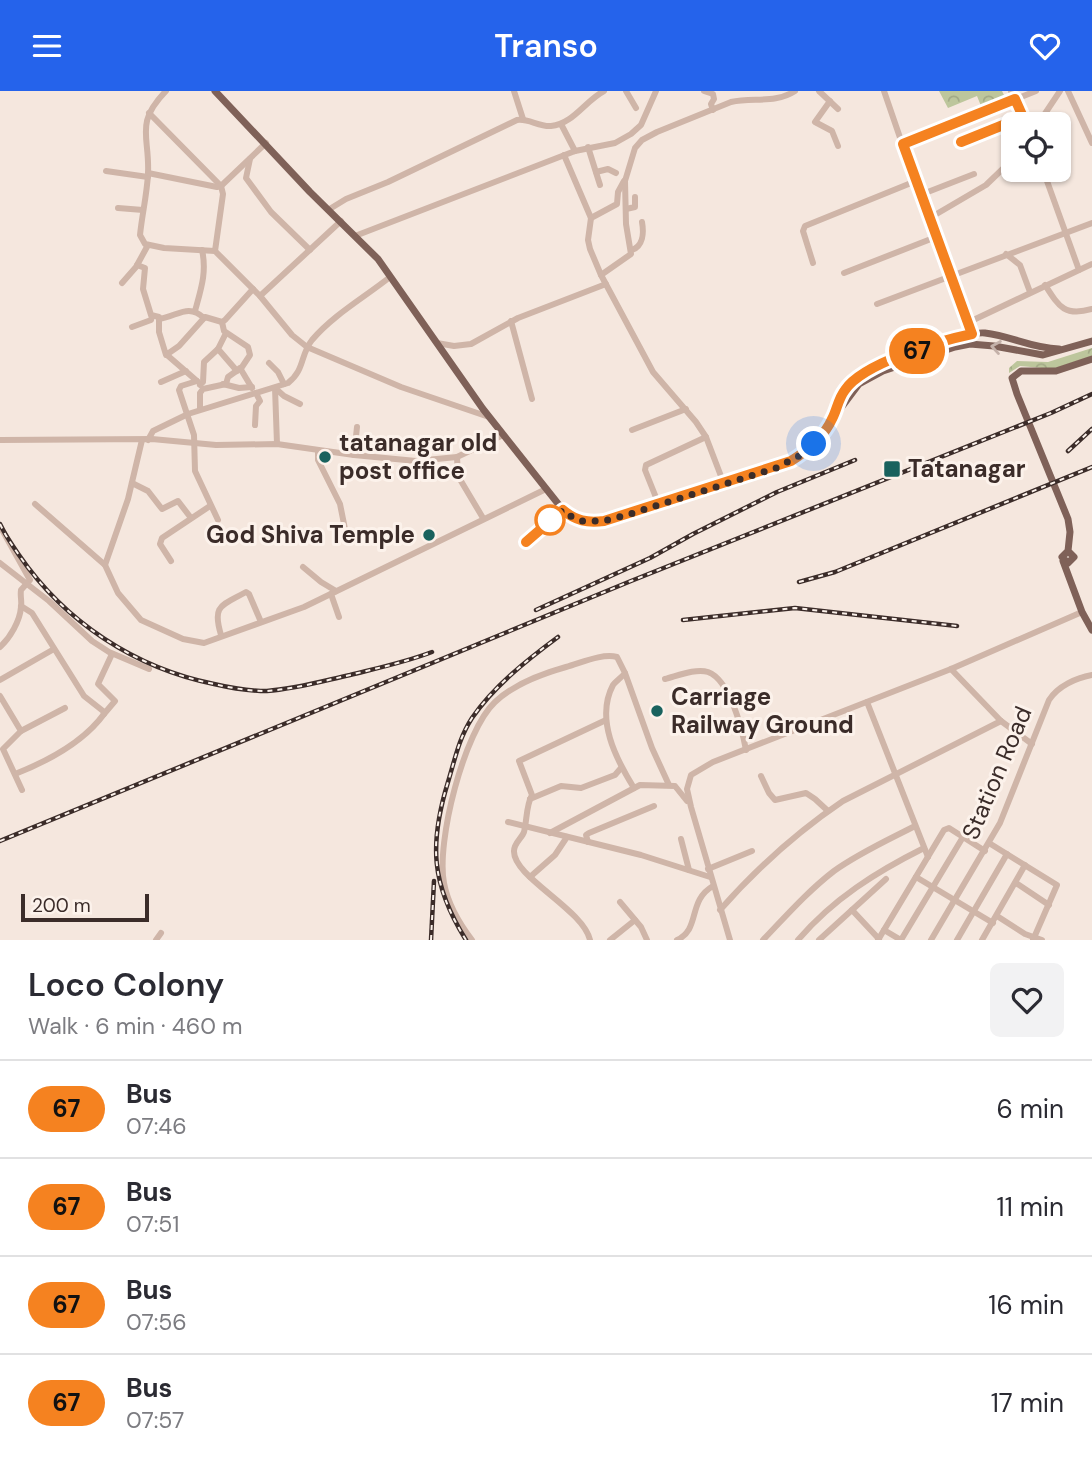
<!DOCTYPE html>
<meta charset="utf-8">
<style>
body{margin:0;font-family:"DM Sans",sans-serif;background:#f2f2f3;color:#2b2b33;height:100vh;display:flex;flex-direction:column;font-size:26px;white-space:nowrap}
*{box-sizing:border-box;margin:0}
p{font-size:23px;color:#7c7c81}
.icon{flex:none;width:38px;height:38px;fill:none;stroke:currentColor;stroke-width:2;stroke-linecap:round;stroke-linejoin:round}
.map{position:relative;height:849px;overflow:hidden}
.side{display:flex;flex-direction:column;background:#fff;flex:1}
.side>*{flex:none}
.badge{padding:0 14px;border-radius:23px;font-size:24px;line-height:46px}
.fabs{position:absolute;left:1001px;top:21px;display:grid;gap:14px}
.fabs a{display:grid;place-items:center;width:70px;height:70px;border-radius:10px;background:#fff;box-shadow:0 2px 5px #0004;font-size:35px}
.scale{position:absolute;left:21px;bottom:18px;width:128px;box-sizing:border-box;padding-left:7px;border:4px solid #3b2c29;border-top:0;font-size:19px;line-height:24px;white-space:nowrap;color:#3b2c29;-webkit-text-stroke:5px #fcf2eb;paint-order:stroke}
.you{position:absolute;width:35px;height:35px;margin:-18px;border:5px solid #fff;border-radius:50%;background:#1a73e8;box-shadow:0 0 0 10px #1a73e833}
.map>.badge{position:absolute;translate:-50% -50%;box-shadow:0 0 0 4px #fff}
.round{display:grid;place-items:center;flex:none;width:74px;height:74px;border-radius:10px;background:#f2f2f3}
.overview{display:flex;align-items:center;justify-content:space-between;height:119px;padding:0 28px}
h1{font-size:33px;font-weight:600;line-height:52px}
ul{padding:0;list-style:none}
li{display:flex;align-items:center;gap:21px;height:98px;padding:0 28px;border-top:2px solid #e1e1e2}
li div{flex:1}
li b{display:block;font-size:26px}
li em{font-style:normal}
li .badge{min-width:77px;font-weight:700;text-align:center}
header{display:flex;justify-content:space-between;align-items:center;height:91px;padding:0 28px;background:#2563eb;color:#fff;font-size:32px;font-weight:600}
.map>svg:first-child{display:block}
.park{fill:url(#park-crowns)}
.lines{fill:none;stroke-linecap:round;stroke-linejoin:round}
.minor{stroke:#cfb5a8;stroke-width:6}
.major{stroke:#7f6158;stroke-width:7}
.rail-casing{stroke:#3b2c29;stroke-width:4.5}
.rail{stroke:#fcf2eb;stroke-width:2;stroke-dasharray:5;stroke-linecap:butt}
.oneway{stroke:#c4b1a9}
.line-casing{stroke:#fff;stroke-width:16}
.line{stroke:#f58220;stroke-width:10}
.walk{stroke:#3b2c29;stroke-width:7;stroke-dasharray:0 12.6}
.poi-dot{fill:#19625e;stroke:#fcf2eb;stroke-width:2.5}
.stop-dot{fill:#fff;stroke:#f58220;stroke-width:3.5}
.labels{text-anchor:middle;stroke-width:6;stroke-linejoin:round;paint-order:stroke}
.poi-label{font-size:24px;font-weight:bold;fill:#3b2c29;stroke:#fcf2eb;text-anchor:start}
.street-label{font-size:24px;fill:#3b2c29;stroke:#fcf2eb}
</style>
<header><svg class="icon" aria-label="menu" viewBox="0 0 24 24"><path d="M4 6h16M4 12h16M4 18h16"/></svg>Transo<svg class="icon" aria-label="heart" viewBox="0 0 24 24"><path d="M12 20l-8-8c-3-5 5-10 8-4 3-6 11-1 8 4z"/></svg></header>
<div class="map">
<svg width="1092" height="849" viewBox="0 0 1092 849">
<defs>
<pattern id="park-crowns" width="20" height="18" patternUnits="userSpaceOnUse" patternTransform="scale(1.75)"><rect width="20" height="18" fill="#bdc69c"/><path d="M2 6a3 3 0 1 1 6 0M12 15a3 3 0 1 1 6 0" fill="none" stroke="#a3aa86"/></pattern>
</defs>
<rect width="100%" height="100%" fill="#f5e7de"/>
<g class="park">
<path d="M 939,0 L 1002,0 L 1007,10 L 983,20 L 977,5 L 948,17 Z"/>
<path d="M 1092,257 L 1092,265 L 1053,278 L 1020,275 L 1009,282 L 1009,277 L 1017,270 L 1048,271 Z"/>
</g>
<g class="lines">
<g class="minor">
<path d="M 166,0 C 134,33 150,45 148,83 C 147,103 142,124 140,144 L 145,153 L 164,157 L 215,160 L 260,205 L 292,244 L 307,256 L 401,296 L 489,326"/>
<path d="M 514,0 L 523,28"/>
<path d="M 626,0 L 636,17"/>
<path d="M 704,0 L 713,3 L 714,8 L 711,13 L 713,19"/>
<path d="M 819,0 L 838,18"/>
<path d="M 884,0 L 928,128 L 972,243"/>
<path d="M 1011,0 L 1026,33"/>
<path d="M 1068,0 L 1092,52"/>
<path d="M 830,10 L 815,31 L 832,40 L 838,55"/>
<path d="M 149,22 L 221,95 L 223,103 L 215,160"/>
<path d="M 561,33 L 575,60"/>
<path d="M 1038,33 L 1060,0"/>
<path d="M 961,51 L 1023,25"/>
<path d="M 903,53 L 1036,0"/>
<path d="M 588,56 L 600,94"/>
<path d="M 564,64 L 591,127 L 588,149 L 590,158 L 601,184 L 653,281 L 696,331 L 706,346 L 724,393"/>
<path d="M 250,68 L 246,87 L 271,121 L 310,159"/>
<path d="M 1043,79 L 1079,179"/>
<path d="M 106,80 L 148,86"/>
<path d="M 596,81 L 608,78 L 616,82"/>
<path d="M 148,82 L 217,96 L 221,95 L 266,52"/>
<path d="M 920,104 L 974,83"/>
<path d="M 118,117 L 143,119"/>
<path d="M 626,118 L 635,116 L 635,106"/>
<path d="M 328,119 L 346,108 L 388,91 L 517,29 C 528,27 539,36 551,35 C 573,33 585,10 604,0"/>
<path d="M 591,127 L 617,113 L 618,101 L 624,90"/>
<path d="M 928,128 L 986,94 L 1013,68"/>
<path d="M 355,145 L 575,60 L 615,52 L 631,43 L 641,34 L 656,0"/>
<path d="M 632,159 C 643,155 644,142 642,131"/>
<path d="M 1006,163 L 1020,174 L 1030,201"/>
<path d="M 813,172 L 803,140 L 805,135 L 916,90"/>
<path d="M 137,174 L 145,177 L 143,198 L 151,224 L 159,226 L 159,241 L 166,264 L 179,255 L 205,226 L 222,231 L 225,229 L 253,198"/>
<path d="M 844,182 L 936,146"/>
<path d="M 601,184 L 631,163 L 626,133 L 625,90 L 635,57 L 642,49 L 657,41 L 731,11 C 753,6 775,13 795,0"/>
<path d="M 122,192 L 136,176 L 148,154"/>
<path d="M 1045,194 C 1059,216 1065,226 1092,218"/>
<path d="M 260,205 L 341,130"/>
<path d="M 877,213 L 1092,132"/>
<path d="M 195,220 C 201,198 207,181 202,159"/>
<path d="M 159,228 C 178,225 188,212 204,227"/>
<path d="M 511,230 L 532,308"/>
<path d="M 967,232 L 1092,173"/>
<path d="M 132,236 L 151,229 L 152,225"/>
<path d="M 226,242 L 218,258 L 237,280"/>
<path d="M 437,252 L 454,255 L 471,253 L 518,227 L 606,193"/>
<path d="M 167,264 L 197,290"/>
<path d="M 269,272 L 278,281 L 284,293"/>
<path d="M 240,277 L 252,297"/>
<path d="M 197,290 L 181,295 L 179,299 L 194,344 L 195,380 L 218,429"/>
<path d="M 161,291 L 186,280"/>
<path d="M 223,293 L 239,297 L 252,296"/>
<path d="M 200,294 L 203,291 L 204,271 L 218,258"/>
<path d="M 275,297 L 277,353"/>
<path d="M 275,297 L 284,305 L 300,313"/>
<path d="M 200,318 L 200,302 L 203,298 L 226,293 L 228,286 L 242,276 L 250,264 L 248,256 L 224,240 L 222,231"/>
<path d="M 255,334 L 256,315 L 260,310 L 256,302"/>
<path d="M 632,339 L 686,318"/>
<path d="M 0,349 L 152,348 L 216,354 L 277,353 L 354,364 L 416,370 L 457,366 L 503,344"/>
<path d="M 148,349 L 153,340 L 188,323 L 288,292 C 305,279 300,264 312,249 C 333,224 365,206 390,186"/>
<path d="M 318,360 L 318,369 L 340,413 L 345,438"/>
<path d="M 354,364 L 357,336"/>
<path d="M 457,366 L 458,385 L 483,427"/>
<path d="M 132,392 L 148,400 L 162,418 L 178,410 L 191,427"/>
<path d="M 35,413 L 105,474 L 118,502 L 141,529 L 183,548 L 204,552 L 304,516 L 546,398"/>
<path d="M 659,414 L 645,379 L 646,374 L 706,346"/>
<path d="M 0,435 L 30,489 L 21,499 C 20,505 22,510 21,516 C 20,530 10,547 0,556"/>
<path d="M 526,451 L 563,419"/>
<path d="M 171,470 L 160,453 L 162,447 L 210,415"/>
<path d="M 0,472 L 49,510 L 92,550 L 109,561 L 149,578"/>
<path d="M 105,474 L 128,408 L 142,349"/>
<path d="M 303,476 L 321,491 L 336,500"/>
<path d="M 331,503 L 339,526"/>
<path d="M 221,544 C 212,514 221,515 246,501 L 249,503 L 261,531"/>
<path d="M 951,578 L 1001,630 L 1032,653"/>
<path d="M 625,582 L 652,657 L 669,694"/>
<path d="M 665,588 C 677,585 696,577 708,581 C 730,589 742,638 746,659"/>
<path d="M 0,589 L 54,558"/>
<path d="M 0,605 L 21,640 L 3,658 L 22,699"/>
<path d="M 867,611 L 928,766"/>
<path d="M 104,623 L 115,610 L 98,593 L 112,563"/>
<path d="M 21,640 L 65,617"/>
<path d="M 15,683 C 48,670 83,652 104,623 L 103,620 L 84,605 L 32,522 L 21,515"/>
<path d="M 761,685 L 769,702 L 775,709 L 806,702 L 815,708 L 828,720"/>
<path d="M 530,708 L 561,695 L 581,697 L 615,684 L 621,677"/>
<path d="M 508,731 L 641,764 L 710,786"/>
<path d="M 550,742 L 640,694 L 675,695 L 687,710"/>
<path d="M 681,748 L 689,779"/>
<path d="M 588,751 L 586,744 L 589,742 L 654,715"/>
<path d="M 989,752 L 1057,794 L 1033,849"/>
<path d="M 708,778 L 752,760"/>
<path d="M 530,786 L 555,764 L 567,746"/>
<path d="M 916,786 L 993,832"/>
<path d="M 1016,792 L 1049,814"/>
<path d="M 620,811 L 641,836 L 647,849"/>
<path d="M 720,819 C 757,777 797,741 843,710 L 1001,630"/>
<path d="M 852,819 L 879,848"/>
<path d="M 997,825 L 1025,843 L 1042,849"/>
<path d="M 884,839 L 901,849"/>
<path d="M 156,849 L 161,842"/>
<path d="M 472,849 C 459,832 448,813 444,792 C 436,751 464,640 495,611 C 514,593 541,583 566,576 C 581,572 602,562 617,566 L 625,582 C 621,587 616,590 613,594 C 595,628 616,668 634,697"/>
<path d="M 590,849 C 583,818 513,786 514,760 C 514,752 522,747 524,741 C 527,730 526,714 532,704 L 519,670 L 606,629"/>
<path d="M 610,849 L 635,829"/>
<path d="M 677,849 C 701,838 687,810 713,795"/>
<path d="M 730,849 L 691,716 L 687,698 L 691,684 L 713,671 L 951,578 L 1082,521"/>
<path d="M 763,849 C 786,825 808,800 834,780 C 859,762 888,749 915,735"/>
<path d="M 798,849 C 833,808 876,781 924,757"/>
<path d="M 819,849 L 886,788"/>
<path d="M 878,849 L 944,739 L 949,737 L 985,760"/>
<path d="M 901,849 L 963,746"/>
<path d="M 931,849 L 1000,732 L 1049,609 C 1058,595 1076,587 1092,584"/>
<path d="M 957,849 L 1007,763"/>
<path d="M 982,849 L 1025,774"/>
</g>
<g class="major">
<path d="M 215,0 L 310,101 L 378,168 L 483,318 L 563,419 C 584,437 605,429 630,423 L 791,370 L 814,353 L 859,293 L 883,280 L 955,256 L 970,253 L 994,255 L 1043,264 L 1092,250"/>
<path d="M 833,327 C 836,310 847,291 861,282 C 878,270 966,240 985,242 C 1011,245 1031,257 1059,258"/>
<path d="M 1068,460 L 1074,466 L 1068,472 L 1062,466 L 1068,460 L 1070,441 L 1068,428 L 1017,303 L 1012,287 L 1021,280 L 1056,280 L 1092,268"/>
<path d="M 1063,470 L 1082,521 L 1092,539"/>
</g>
<defs>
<g id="rail">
<path d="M 1068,360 L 1092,338"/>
<path d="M 0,433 C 5,444 12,454 19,464 C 65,531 135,577 214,593 C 231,597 249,600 267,600 C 295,598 323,590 350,584 C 378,577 406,571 432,561"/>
<path d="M 799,491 L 835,481 L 1092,376"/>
<path d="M 536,519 L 650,467 L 693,443 L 777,401 L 855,369"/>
<path d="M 683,529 L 795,517 L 957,535"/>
<path d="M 0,750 L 631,490 L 1051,322 L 1092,303"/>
<path d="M 431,849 L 434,790"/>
<path d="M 466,849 C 431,793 429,753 448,691 C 455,668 459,647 472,627 C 494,595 527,569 558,546"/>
</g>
</defs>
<use href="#rail" class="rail-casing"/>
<use href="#rail" class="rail"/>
</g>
<defs><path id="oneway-chevron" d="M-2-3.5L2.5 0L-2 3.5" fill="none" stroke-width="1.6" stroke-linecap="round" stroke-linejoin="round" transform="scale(1.75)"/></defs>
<use class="oneway" href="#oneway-chevron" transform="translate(996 256) rotate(-171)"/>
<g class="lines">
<defs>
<path id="line" d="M 526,451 L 563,419 C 576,430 587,432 604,430 L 791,370 C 807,360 824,346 832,328 C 837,319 838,308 845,299 C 863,272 939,250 972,243 L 903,53 L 1015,8 L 1023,26 L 961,51"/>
</defs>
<use href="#line" class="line-casing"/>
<use href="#line" class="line"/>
<path class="walk" d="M 550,429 L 546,433 L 563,419 L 572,426 L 582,430 L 604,430 L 630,423 L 776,377 L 801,364 L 814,353"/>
</g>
<g class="poi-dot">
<circle cx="325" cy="366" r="7"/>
<rect x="883" y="369" width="18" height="18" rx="3.5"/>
<circle cx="429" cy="444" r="7"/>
<circle cx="657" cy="620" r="7"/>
</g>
<circle class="stop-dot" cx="550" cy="429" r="14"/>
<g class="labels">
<g class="poi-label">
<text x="339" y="360">tatanagar old<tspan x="339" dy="28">post office</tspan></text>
<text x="908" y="386">Tatanagar</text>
<text x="415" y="452" text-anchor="end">God Shiva Temple</text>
<text x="671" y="614">Carriage<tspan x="671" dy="28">Railway Ground</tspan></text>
</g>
<g class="street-label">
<text transform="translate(997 682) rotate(-67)" y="8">Station Road</text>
</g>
</g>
</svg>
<div class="fabs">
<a><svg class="icon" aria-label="locate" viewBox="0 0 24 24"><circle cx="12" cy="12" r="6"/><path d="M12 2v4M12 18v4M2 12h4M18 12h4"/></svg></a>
</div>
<div class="scale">200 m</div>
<div class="you" style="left:814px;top:353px"></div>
<b class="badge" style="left:917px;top:260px;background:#f58220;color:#111">67</b>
</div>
<section class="side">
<div class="overview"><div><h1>Loco Colony</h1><p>Walk · 6 min · 460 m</p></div><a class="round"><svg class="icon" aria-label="heart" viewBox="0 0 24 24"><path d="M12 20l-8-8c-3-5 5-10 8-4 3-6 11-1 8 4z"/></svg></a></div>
<ul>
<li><span class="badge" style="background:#f58220;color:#111">67</span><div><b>Bus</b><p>07:46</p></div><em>6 min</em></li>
<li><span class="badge" style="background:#f58220;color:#111">67</span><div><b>Bus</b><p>07:51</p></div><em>11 min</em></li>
<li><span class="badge" style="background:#f58220;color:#111">67</span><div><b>Bus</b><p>07:56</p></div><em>16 min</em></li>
<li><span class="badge" style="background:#f58220;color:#111">67</span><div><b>Bus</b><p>07:57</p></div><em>17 min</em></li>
</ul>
</section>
